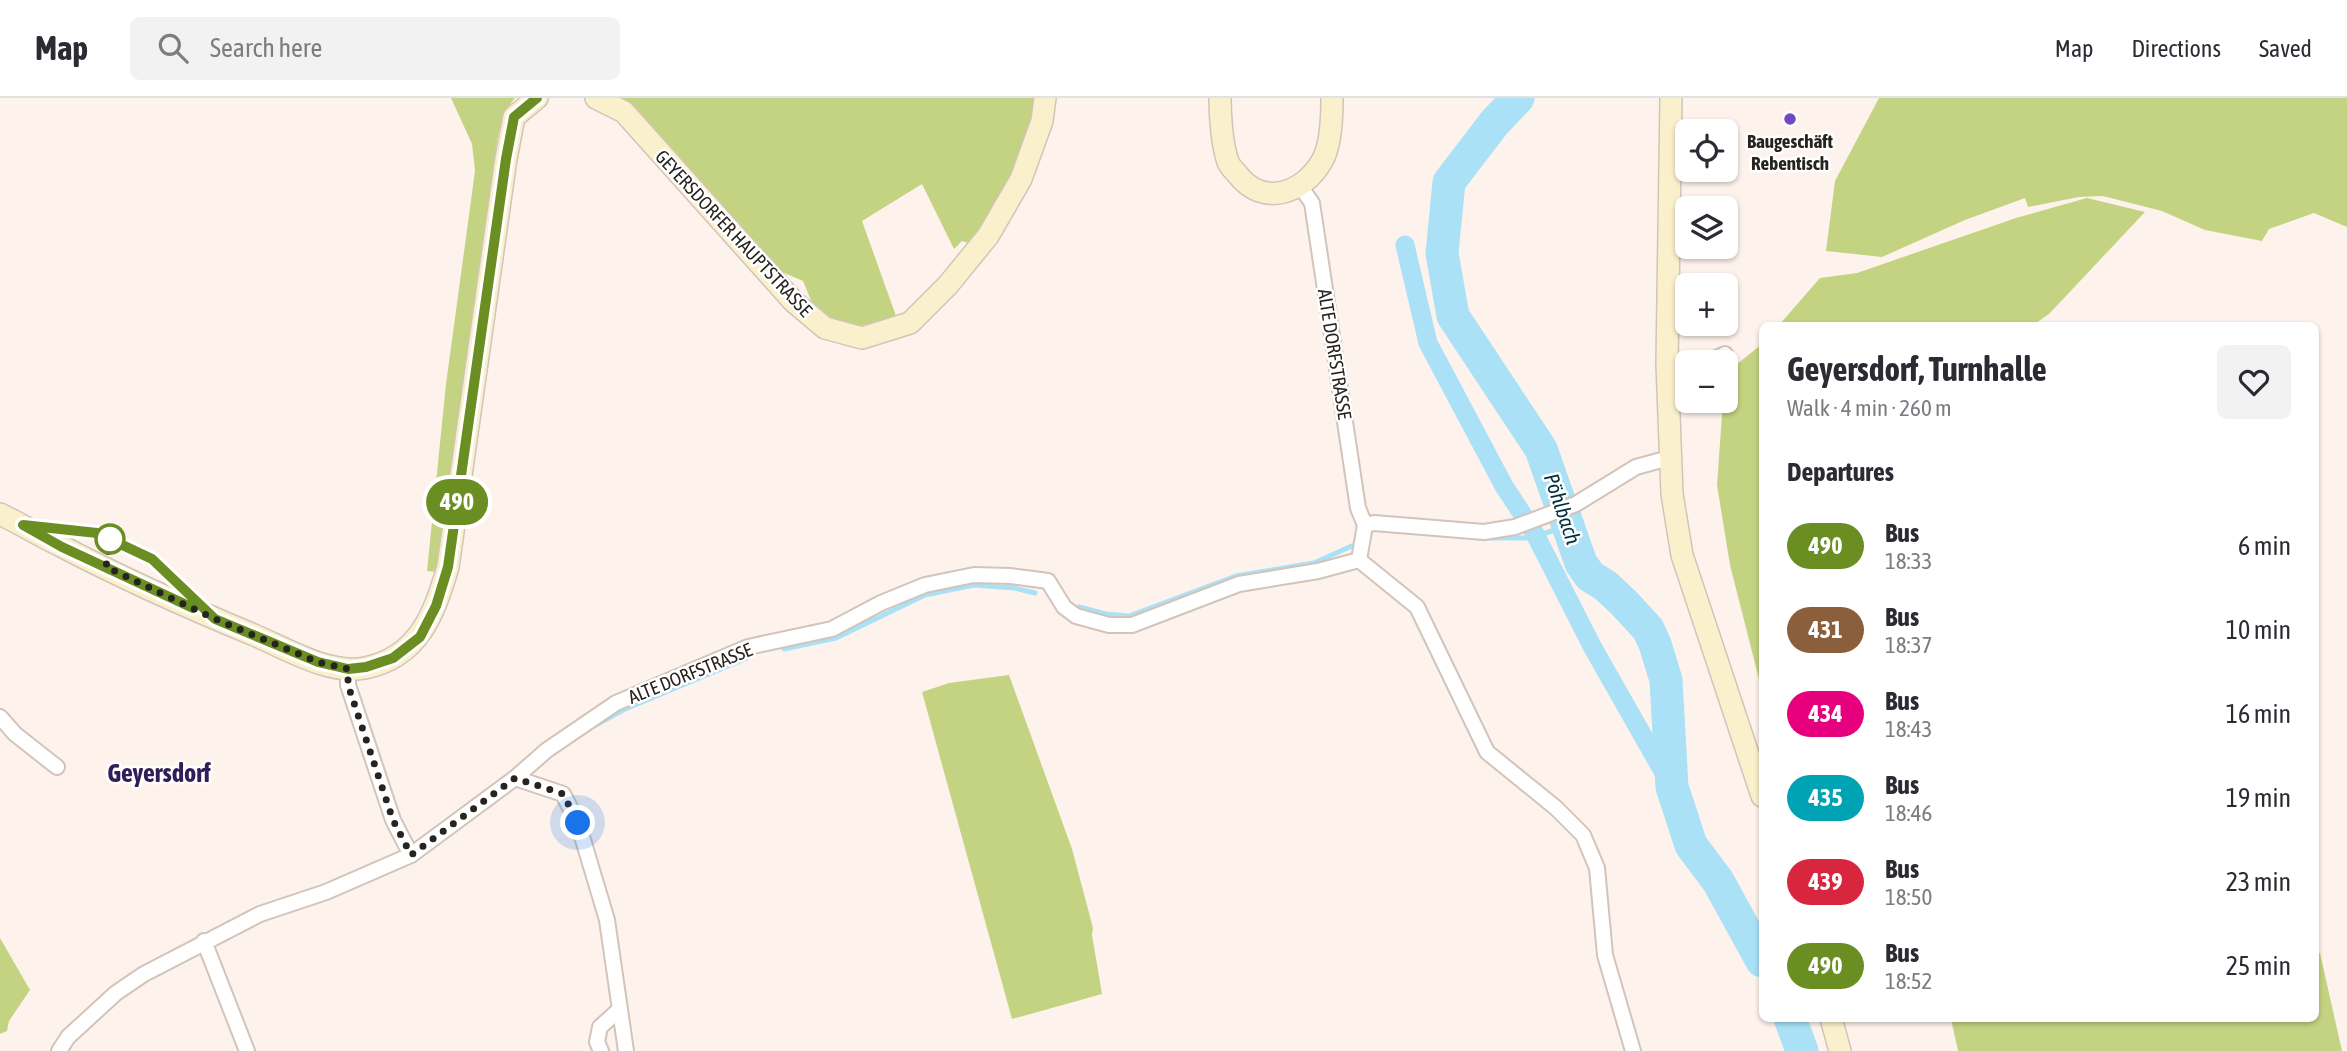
<!DOCTYPE html>
<meta charset="utf-8">
<style>
body{margin:0;font-family:"Asap Condensed",sans-serif;background:#f2f2f3;color:#2b2b33;height:100vh;display:flex;flex-direction:column;font-size:26px;white-space:nowrap}
*{box-sizing:border-box;margin:0}
p{font-size:23px;color:#7c7c81}
.icon{flex:none;width:38px;height:38px;fill:none;stroke:currentColor;stroke-width:2;stroke-linecap:round;stroke-linejoin:round}
.map{position:relative;flex:1;overflow:hidden}
.drawer{position:absolute;left:1759px;top:224px;width:560px;height:700px;display:flex;flex-direction:column;background:#fff;border-radius:10px;box-shadow:0 2px 5px #0004}
.drawer>*{flex:none}
.badge{padding:0 14px;border-radius:23px;font-size:24px;line-height:46px}
.fabs{position:absolute;left:1675px;top:21px;display:grid;gap:14px}
.fabs a{display:grid;place-items:center;width:63px;height:63px;border-radius:10px;background:#fff;box-shadow:0 2px 5px #0004;font-size:35px}
.you{position:absolute;width:35px;height:35px;margin:-18px;border:5px solid #fff;border-radius:50%;background:#1a73e8;box-shadow:0 0 0 10px #1a73e833}
.map>.badge{position:absolute;translate:-50% -50%;box-shadow:0 0 0 4px #fff}
h2{padding:0 28px;font-size:26px;line-height:63px}
.round{display:grid;place-items:center;flex:none;width:74px;height:74px;border-radius:10px;background:#f2f2f3}
.headline{display:flex;align-items:center;justify-content:space-between;height:119px;padding:0 28px}
h1{font-size:33px;font-weight:700;line-height:52px}
ul{padding:0;list-style:none}
li{display:flex;align-items:center;gap:21px;height:84px;padding:0 28px}
li div{flex:1}
li b{display:block;font-size:26px}
li em{font-style:normal}
li .badge{min-width:77px;font-weight:700;text-align:center}
header{display:flex;align-items:center;gap:42px;box-sizing:border-box;height:98px;padding:0 35px;background:#fff;border-bottom:2px solid #e1e1e2}
header strong{font-size:33px}
nav{display:flex;gap:38px;margin-inline-start:auto;font-size:24px}
.search{width:490px;height:63px;background:#f2f2f3;display:flex;align-items:center;gap:18px;box-sizing:border-box;padding:0 24px;border-radius:10px;color:#7c7c81;font-size:26px}
.map>svg:first-child{display:block}
.green{fill:#c4d382}
.lines{fill:none;stroke-linecap:round;stroke-linejoin:round}
.stream{stroke:#aae1f6;stroke-width:5}
.canal{stroke:#aae1f6;stroke-width:19}
.river{stroke:#aae1f6;stroke-width:33}
.street-casing{stroke:#d1c4bb;stroke-width:18}
.secondary-casing{stroke:#d1c4bb;stroke-width:24}
.street{stroke:#fff;stroke-width:14}
.secondary{stroke:#faf1cc;stroke-width:21}
.line-casing{stroke:#fff;stroke-width:16}
.line{stroke:#6b8e23;stroke-width:10}
.walk{stroke:#27231f;stroke-width:7;stroke-dasharray:0 12.6}
.poi-dot{fill:#7248c0;stroke:#fff;stroke-width:2.5}
.stop-dot{fill:#fff;stroke:#6b8e23;stroke-width:3.5}
.labels{text-anchor:middle;stroke-width:5;stroke-linejoin:round;paint-order:stroke}
.poi-label{font-size:19px;font-weight:bold;fill:#27231f;stroke:#fff}
.street-label{font-size:19px;fill:#27231f;stroke:#fff}
.water-label{font-size:21px;font-style:italic;fill:#002f3e;stroke:#fff}
.district-label{font-size:26px;font-weight:bold;fill:#311d57;stroke:#fff}
</style>
<header>
<strong>Map</strong>
<div class="search"><svg class="icon" aria-label="search" viewBox="0 0 24 24"><circle cx="10" cy="10" r="6"/><path d="M15 15l6 6"/></svg>Search here</div>
<nav><a>Map</a><a>Directions</a><a>Saved</a></nav>
</header>
<div class="map">
<svg width="2347" height="953" viewBox="0 0 2347 953">
<rect width="100%" height="100%" fill="#fef3ec"/>
<g class="green">
<path d="M 451,0 L 515,0 C 498,19 497,47 493,71 L 437,474 L 427,473 L 446,286 L 475,73 L 472,46 Z"/>
<path d="M 620,0 L 1035,0 C 1033,53 999,102 972,146 L 962,143 L 954,151 L 922,86 L 862,123 L 896,218 C 872,228 838,235 818,213 C 811,205 807,192 803,183 L 782,174 L 694,75 L 639,17 Z"/>
<path d="M 1879,0 L 2347,0 L 2347,129 L 2314,115 L 2269,131 L 2262,143 L 2205,132 L 2162,113 L 2103,98 L 2079,99 L 2028,109 L 2025,100 L 1965,122 L 1882,159 L 1826,153 L 1835,83 Z"/>
<path d="M 2087,100 L 2145,114 L 2049,216 L 2033,227 L 1779,227 L 1820,180 L 1857,175 L 2016,120 Z"/>
<path d="M 1762,246 L 1762,593 L 1730,467 L 1717,387 L 1723,303 L 1726,303 L 1726,275 Z"/>
<path d="M 1009,577 L 1072,751 L 1093,830 L 1092,837 L 1102,896 L 1012,921 L 922,594 L 949,585 Z"/>
<path d="M 0,840 L 30,892 L 9,923 L 7,933 L 0,936 Z"/>
<path d="M 2320,855 L 2342,953 L 1958,953 L 1951,921 L 2315,920 L 2315,856 Z"/>
</g>
<g class="lines">
<g class="stream">
<path d="M 1479,440 L 1528,440 L 1569,428"/>
<path d="M 1079,509 L 1106,516 L 1129,518 L 1236,478 L 1314,465 L 1354,447"/>
<path d="M 784,551 L 836,540 L 925,497 L 974,487 L 1014,490 L 1035,495"/>
<path d="M 594,628 L 623,612 L 747,560"/>
</g>
<path class="canal" d="M 1405,147 L 1428,245 L 1504,388 L 1534,434 L 1593,550 L 1672,689"/>
<g class="river">
<path d="M 1518,0 L 1495,24 L 1449,84 L 1442,155 L 1453,218 L 1541,351 L 1581,465 L 1590,478 L 1606,488 L 1625,506 L 1648,531 L 1655,546 L 1666,582 L 1672,689 L 1691,747 L 1718,783 L 1762,863"/>
<path d="M 1790,920 L 1802,953"/>
</g>
<defs>
<g id="street">
<path d="M 1300,88 L 1312,105 L 1358,410 L 1365,427 L 1359,462"/>
<path d="M 1690,264 L 1710,263 L 1725,256"/>
<path d="M 1365,427 L 1374,425 L 1484,434 L 1515,429 L 1576,406 L 1636,369 L 1669,360"/>
<path d="M 1359,462 L 1417,509 L 1487,654 L 1556,710 L 1583,737 L 1597,770 L 1605,857 L 1633,953"/>
<path d="M 348,571 L 348,587 L 393,722 L 411,757"/>
<path d="M 0,619 L 15,636 L 57,669"/>
<path d="M 515,680 L 563,696 L 578,725 L 607,822 L 626,953"/>
<path d="M 204,843 L 247,953"/>
<path d="M 59,953 L 68,939 L 116,895 L 144,876 L 260,816 L 326,794 L 411,757 L 515,680 L 547,652 L 616,605 L 748,549 L 832,531 L 881,505 L 925,487 L 974,477 L 1010,478 L 1048,483 L 1064,509 L 1076,518 L 1109,527 L 1132,527 L 1239,486 L 1318,473 L 1359,462"/>
<path d="M 601,953 L 597,944 L 600,929 L 619,912"/>
</g>
<g id="secondary">
<path d="M 596,0 L 624,14 L 793,203 L 825,230 L 862,240 L 910,225 L 948,187 L 988,138 L 1021,81 L 1042,23 L 1045,0"/>
<path d="M 1220,0 C 1220,18 1222,47 1228,64 C 1230,69 1235,73 1238,77 C 1263,109 1303,96 1322,63 C 1331,48 1332,18 1332,0"/>
<path d="M 1671,0 L 1667,266 L 1672,396 L 1682,457 L 1762,698"/>
<path d="M 0,416 C 21,426 40,438 61,448 C 124,481 189,510 254,537 C 287,551 329,577 365,570 C 419,559 434,516 448,469 L 506,61 L 514,19 L 537,0"/>
<path d="M 1831,920 L 1840,953"/>
</g>
</defs>
<use href="#street" class="street-casing"/>
<use href="#secondary" class="secondary-casing"/>
<use href="#street" class="street"/>
<use href="#secondary" class="secondary"/>
</g>
<g class="lines">
<defs>
<path id="line" d="M 193,510 L 62,449 L 23,427 L 97,435 L 152,461 L 215,521 L 318,564 L 348,571 L 366,569 L 393,560 L 420,539 L 436,508 L 448,469 L 506,61 L 514,19 L 537,0"/>
</defs>
<use href="#line" class="line-casing"/>
<use href="#line" class="line"/>
<path class="walk" d="M 110,441 L 106,469 L 215,521 L 318,564 L 348,571 L 348,587 L 393,722 L 411,757 L 515,680 L 563,696 L 578,725"/>
</g>
<circle class="poi-dot" cx="1790" cy="21" r="7"/>
<circle class="stop-dot" cx="110" cy="441" r="14"/>
<g class="labels">
<g class="poi-label">
<text x="1790" y="50">Baugeschäft<tspan x="1790" dy="22">Rebentisch</tspan></text>
</g>
<g class="street-label">
<text transform="translate(734 135) rotate(47)" y="7">GEYERSDORFER HAUPTSTRASSE</text>
<text transform="translate(1335 256) rotate(81)" y="7">ALTE DORFSTRASSE</text>
<text transform="translate(690 575) rotate(-22)" y="7">ALTE DORFSTRASSE</text>
</g>
<g class="water-label">
<text transform="translate(1562 411) rotate(71)" y="7">Pöhlbach</text>
</g>
<g class="district-label">
<text x="159" y="684">Geyersdorf</text>
</g>
</g>
</svg>
<div class="fabs">
<a><svg class="icon" aria-label="locate" viewBox="0 0 24 24"><circle cx="12" cy="12" r="6"/><path d="M12 2v4M12 18v4M2 12h4M18 12h4"/></svg></a>
<a><svg class="icon" aria-label="layers" viewBox="0 0 24 24"><path d="M12 4l9 5-9 5-9-5zM3 14l9 5 9-5"/></svg></a>
<a>+</a>
<a>−</a>
</div>
<div class="you" style="left:578px;top:725px"></div>
<b class="badge" style="left:457px;top:404px;background:#6b8e23;color:#fff">490</b>
<section class="drawer">
<div class="headline"><div><h1>Geyersdorf, Turnhalle</h1><p>Walk · 4 min · 260 m</p></div><a class="round"><svg class="icon" aria-label="heart" viewBox="0 0 24 24"><path d="M12 20l-8-8c-3-5 5-10 8-4 3-6 11-1 8 4z"/></svg></a></div>
<h2>Departures</h2>
<ul>
<li><span class="badge" style="background:#6b8e23;color:#fff">490</span><div><b>Bus</b><p>18:33</p></div><em>6 min</em></li>
<li><span class="badge" style="background:#8b5e3c;color:#fff">431</span><div><b>Bus</b><p>18:37</p></div><em>10 min</em></li>
<li><span class="badge" style="background:#e6007e;color:#fff">434</span><div><b>Bus</b><p>18:43</p></div><em>16 min</em></li>
<li><span class="badge" style="background:#00a3b4;color:#fff">435</span><div><b>Bus</b><p>18:46</p></div><em>19 min</em></li>
<li><span class="badge" style="background:#d7263d;color:#fff">439</span><div><b>Bus</b><p>18:50</p></div><em>23 min</em></li>
<li><span class="badge" style="background:#6b8e23;color:#fff">490</span><div><b>Bus</b><p>18:52</p></div><em>25 min</em></li>
</ul>
</section>
</div>
